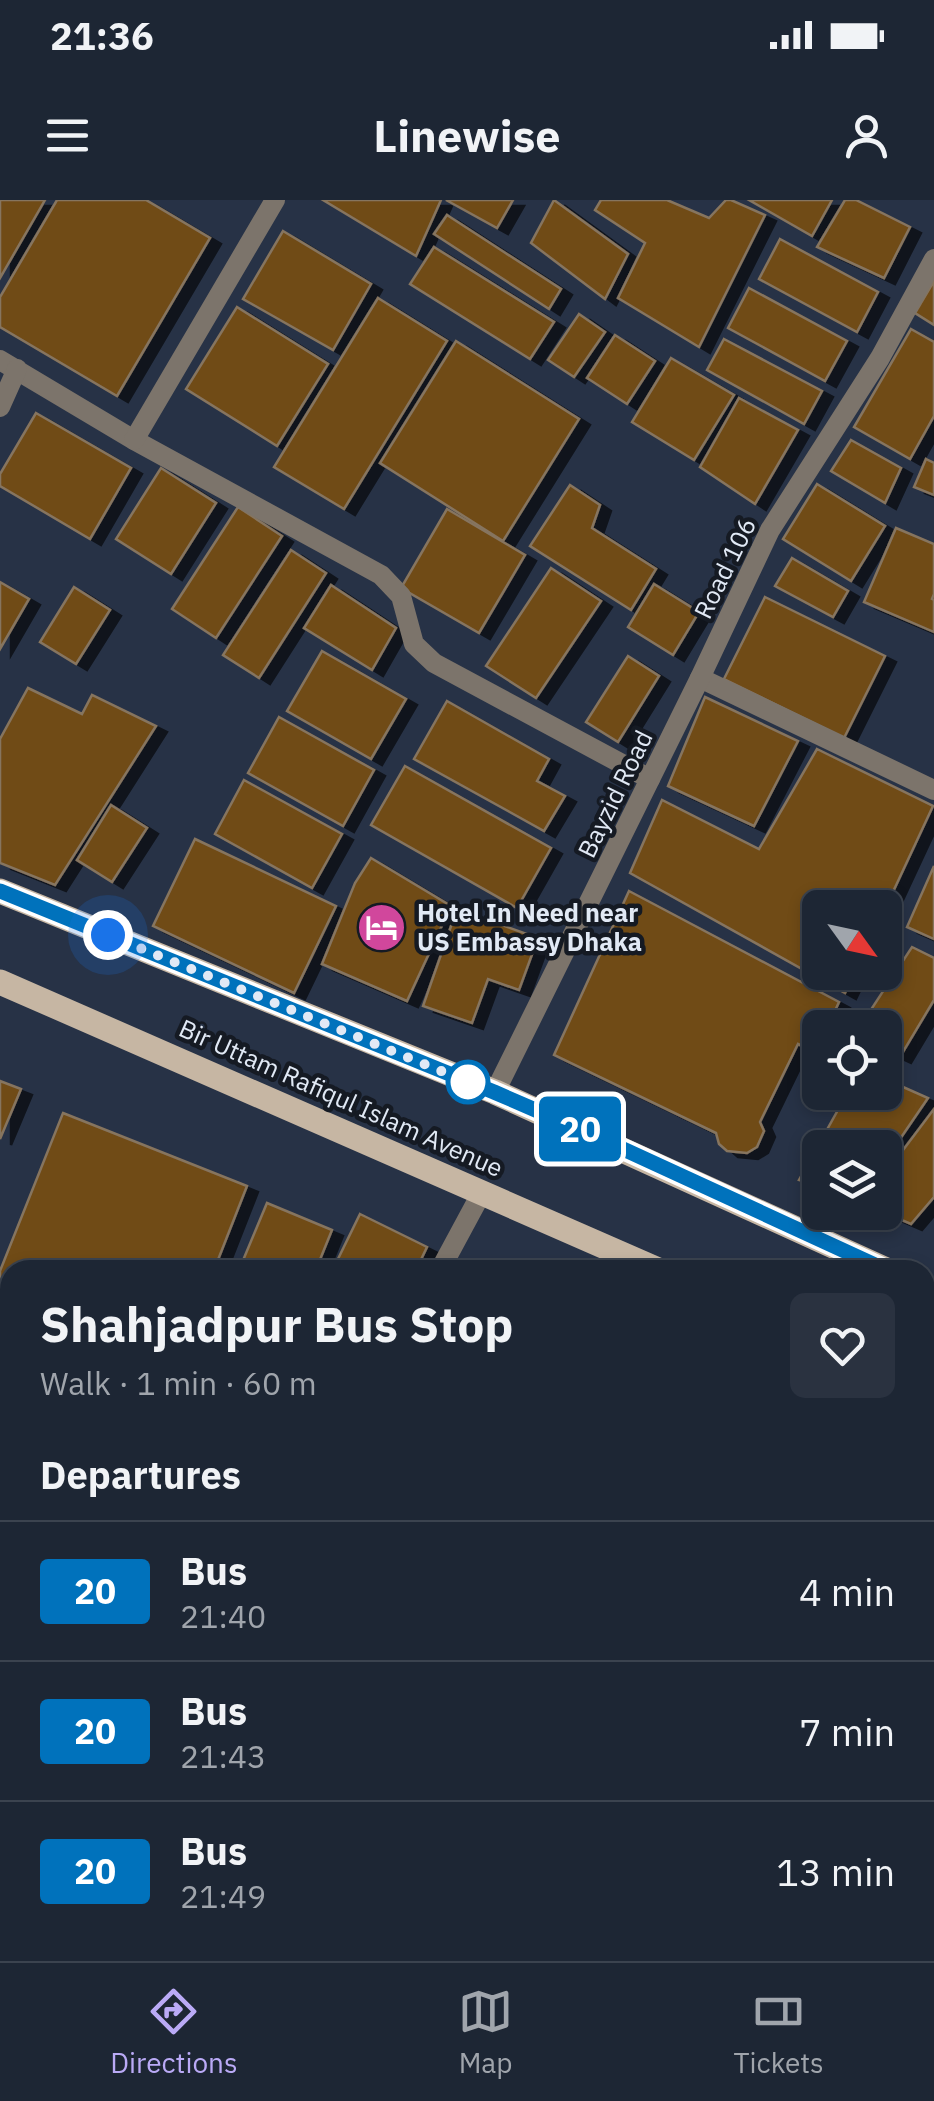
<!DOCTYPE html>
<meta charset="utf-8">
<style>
body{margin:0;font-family:"IBM Plex Sans",sans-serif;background:#2a3240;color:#f1f3f6;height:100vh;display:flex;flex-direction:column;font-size:38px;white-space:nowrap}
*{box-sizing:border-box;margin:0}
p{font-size:32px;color:#a0a5ac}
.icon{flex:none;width:55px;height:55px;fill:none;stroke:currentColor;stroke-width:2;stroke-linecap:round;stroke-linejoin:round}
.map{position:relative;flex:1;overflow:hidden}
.panel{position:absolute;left:0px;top:1060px;width:935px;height:702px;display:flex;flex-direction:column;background:#1d2634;border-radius:30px 30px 0 0;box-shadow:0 5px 15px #0003,0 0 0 2px #3b434f}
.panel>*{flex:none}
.badge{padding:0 20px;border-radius:8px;font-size:35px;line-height:65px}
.needle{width:65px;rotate:123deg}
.controls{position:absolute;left:802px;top:690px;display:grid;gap:20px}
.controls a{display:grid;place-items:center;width:100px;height:100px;border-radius:15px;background:#1d2634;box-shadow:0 5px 15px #0003,0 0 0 2px #3b434f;font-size:50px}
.you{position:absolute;width:50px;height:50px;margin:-25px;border:8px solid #fff;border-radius:50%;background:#1a73e8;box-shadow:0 0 0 15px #1a73e833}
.map>.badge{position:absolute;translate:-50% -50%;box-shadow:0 0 0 5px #fff}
h2{padding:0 40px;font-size:38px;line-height:90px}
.round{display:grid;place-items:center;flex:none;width:105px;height:105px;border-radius:15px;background:#2a3240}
.head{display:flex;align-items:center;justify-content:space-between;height:170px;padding:0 40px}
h1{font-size:48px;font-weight:700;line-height:75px}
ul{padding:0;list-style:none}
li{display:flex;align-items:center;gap:30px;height:140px;padding:0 40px;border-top:2px solid #3b434f}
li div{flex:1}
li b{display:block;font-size:38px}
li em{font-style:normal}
li .badge{min-width:110px;font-weight:700;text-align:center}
.status{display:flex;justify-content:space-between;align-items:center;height:70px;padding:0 50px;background:#1d2634;direction:ltr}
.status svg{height:28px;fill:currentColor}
header{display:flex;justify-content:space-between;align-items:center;height:130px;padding:0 40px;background:#1d2634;font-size:45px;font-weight:700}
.dock{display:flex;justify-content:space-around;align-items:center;height:140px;border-top:2px solid #3b434f;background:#1d2634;font-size:28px;color:#a0a5ac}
.dock a{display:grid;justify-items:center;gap:5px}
.dock .on{color:#baaaf6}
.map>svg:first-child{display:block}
.building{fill:#704b17;stroke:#86745f;stroke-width:2.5;filter:url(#shadow)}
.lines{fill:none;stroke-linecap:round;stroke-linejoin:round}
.street{stroke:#7c746b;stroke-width:20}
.primary{stroke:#c6b6a3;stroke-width:25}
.line-casing{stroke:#fff;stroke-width:22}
.line{stroke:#0072bc;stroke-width:15}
.walk{stroke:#e1e9f5;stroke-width:10;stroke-dasharray:0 18}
.stop-dot{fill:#fff;stroke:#0072bc;stroke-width:5}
.labels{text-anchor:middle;stroke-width:9;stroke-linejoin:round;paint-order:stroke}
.street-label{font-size:25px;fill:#e1e9f5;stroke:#151a23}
.poi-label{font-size:25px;font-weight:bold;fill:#e1e9f5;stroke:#151a23;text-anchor:start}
</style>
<div class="status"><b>21:36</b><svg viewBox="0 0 49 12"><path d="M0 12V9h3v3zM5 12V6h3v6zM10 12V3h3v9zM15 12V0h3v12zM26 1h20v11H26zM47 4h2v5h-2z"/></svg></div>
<header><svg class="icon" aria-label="menu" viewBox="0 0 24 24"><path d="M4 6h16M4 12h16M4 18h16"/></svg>Linewise<svg class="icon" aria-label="person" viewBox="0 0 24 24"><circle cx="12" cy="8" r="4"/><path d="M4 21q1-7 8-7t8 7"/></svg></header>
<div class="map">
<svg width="934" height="1761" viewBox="0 0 934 1761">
<defs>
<filter id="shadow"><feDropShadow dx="11" dy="6" stdDeviation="0" flood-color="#0009"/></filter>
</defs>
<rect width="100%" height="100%" fill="#273246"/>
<g class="building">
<path d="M 0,0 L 45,0 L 0,78 Z"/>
<path d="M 57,0 L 146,0 L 210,38 L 117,196 L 0,127 L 0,97 Z"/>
<path d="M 323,0 L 441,0 L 416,56 Z"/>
<path d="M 446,0 L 513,0 L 497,28 Z"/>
<path d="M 554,0 L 628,54 L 605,99 L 531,43 Z"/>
<path d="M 601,0 L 667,0 L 709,18 L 726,0 L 731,0 L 765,15 L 699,147 L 618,98 L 645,43 L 595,10 Z"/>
<path d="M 749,0 L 832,0 L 812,36 Z"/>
<path d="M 845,0 L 856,0 L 910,27 L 884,78 L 817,47 Z"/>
<path d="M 447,15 L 561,89 L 549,109 L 434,34 Z"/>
<path d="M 283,31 L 371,84 L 333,150 L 243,99 Z"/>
<path d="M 780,39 L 878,92 L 857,132 L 759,79 Z"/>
<path d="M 434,47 L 554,122 L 530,159 L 410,84 Z"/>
<path d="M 934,81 L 934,125 L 915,113 Z"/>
<path d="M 749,88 L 847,141 L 825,181 L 728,128 Z"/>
<path d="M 378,98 L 447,141 L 344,309 L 274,267 Z"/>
<path d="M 237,107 L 328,164 L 277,246 L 186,189 Z"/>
<path d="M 579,114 L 605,132 L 574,177 L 548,160 Z"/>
<path d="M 911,129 L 934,142 L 934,216 L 910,259 L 854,227 Z"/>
<path d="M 615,135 L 655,161 L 627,204 L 587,178 Z"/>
<path d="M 724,139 L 822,191 L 804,224 L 707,170 Z"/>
<path d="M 456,141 L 579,219 L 503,341 L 380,263 Z"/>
<path d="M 671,158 L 734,195 L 694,260 L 632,222 Z"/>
<path d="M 739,198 L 798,230 L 755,304 L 700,267 Z"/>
<path d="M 36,213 L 131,268 L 90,339 L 0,286 L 0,274 Z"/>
<path d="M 851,240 L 901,268 L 885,303 L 831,271 Z"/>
<path d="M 926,259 L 934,263 L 934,295 L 914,287 Z"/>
<path d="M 161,268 L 216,303 L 171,374 L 116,339 Z"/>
<path d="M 817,284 L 885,326 L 851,381 L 783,339 Z"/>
<path d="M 570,285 L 600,305 L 592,328 L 656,369 L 631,410 L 530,346 Z"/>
<path d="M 238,307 L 282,336 L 216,438 L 172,409 Z"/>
<path d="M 447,309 L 525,355 L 479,433 L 401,388 Z"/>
<path d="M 896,328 L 934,344 L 934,394 L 932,399 L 934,400 L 934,432 L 864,402 Z"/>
<path d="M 291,350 L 326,373 L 259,478 L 223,455 Z"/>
<path d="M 792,358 L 848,391 L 833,417 L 775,386 Z"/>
<path d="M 551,368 L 601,401 L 536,498 L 486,466 Z"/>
<path d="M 0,382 L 29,399 L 0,449 Z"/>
<path d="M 654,384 L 699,412 L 673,455 L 628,427 Z"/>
<path d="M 331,385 L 396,428 L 372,470 L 304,428 Z"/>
<path d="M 74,387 L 110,410 L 76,464 L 40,442 Z"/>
<path d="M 765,397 L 885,456 L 844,538 L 724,479 Z"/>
<path d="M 322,451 L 406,499 L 371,559 L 287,511 Z"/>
<path d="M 628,456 L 659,476 L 618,542 L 586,522 Z"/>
<path d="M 28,488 L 82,514 L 92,495 L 156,526 L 55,685 L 0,663 L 0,539 Z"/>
<path d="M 705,497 L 798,541 L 754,626 L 668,586 Z"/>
<path d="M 447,501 L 549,559 L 537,581 L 565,596 L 544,631 L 414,559 Z"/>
<path d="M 279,517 L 374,570 L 343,626 L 248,573 Z"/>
<path d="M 817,549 L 933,606 L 885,709 L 820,708 L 820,772 L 855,772 L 845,793 L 630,673 L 662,600 L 759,649 Z"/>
<path d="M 405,566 L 551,648 L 517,708 L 371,625 Z"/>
<path d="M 244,580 L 342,634 L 312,688 L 215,634 Z"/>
<path d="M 111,605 L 147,628 L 112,682 L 77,660 Z"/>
<path d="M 195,639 L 336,706 L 294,793 L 153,726 Z"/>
<path d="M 371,658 L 451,706 L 407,801 L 322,764 L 355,683 Z"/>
<path d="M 934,666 L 934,739 L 907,727 Z"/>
<path d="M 629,691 L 839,802 L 827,828 L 820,828 L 820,842 L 815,852 L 798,844 L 760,922 L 764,931 L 757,947 L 747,953 L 727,951 L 719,944 L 716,933 L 554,855 Z"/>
<path d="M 457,709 L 538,738 L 519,790 L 488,779 L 472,823 L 423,806 Z"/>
<path d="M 912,747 L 934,758 L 934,800 L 900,857 L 885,850 L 885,828 L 859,828 Z"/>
<path d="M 885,879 L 928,898 L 885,961 L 885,948 L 820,948 L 820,986 L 799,980 L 848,892 L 885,892 Z"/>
<path d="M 0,881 L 21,889 L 0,939 Z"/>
<path d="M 934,909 L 934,997 L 911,1024 L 883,1012 L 885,974 Z"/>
<path d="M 63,913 L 247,986 L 214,1070 L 10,1070 L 10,1166 L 0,1162 L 0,1071 Z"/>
<path d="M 267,1003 L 332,1030 L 319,1062 L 339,1070 L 239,1070 Z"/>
<path d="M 360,1014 L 427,1047 L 416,1070 L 354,1070 L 355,1068 L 338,1059 Z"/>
<path d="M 0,1193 L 10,1198 L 10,1299 L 0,1294 Z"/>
<path d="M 0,1340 L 10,1343 L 10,1386 L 5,1402 L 0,1401 Z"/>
<path d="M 934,1416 L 934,1490 L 925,1485 L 925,1432 Z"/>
<path d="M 10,1440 L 10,1538 L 0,1534 L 0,1463 Z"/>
<path d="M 8,1582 L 10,1583 L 10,1635 L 0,1630 L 0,1599 Z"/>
<path d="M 925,1595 L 934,1600 L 934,1678 L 925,1673 Z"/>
<path d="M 0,1651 L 10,1656 L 10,1752 L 48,1752 L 44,1761 L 20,1761 L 0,1752 Z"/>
<path d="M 925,1689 L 934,1694 L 934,1711 L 925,1727 Z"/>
<path d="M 83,1752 L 105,1752 L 124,1761 L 79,1761 Z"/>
<path d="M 197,1752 L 265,1752 L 261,1761 L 198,1761 L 194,1759 Z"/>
<path d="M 285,1752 L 345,1752 L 341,1761 L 281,1761 Z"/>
<path d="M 609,1752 L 692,1752 L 709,1761 L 605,1761 Z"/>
<path d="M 847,1752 L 910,1752 L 906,1761 L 862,1761 Z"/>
</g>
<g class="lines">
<g class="street">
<path d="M 0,160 L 134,240 L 381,375 L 401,396 L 414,444 L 434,463 L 650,579"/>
<path d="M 0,207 L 17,169"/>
<path d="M 134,240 L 275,0"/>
<path d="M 700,478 L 934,590"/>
<path d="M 495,892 L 700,478 L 770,330 L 880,158 L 934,59"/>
<path d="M 440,1070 L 482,992"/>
<path d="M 0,1568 L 10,1571"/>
<path d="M 459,1752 L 474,1761"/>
<path d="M 396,1761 L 401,1752"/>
</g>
<g class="primary">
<path d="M 0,691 L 495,892 L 886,1070"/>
<path d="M 0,782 L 658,1070"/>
<path d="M 925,1088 L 934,1092"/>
<path d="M 925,1187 L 934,1191"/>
</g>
</g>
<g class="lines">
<defs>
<path id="line" d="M 0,691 L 494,892 L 584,931 L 886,1070"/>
</defs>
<use href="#line" class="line-casing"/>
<use href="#line" class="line"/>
<path class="walk" d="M 108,735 L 468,882"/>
</g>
<defs>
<symbol id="hotel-disc" viewBox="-11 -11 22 22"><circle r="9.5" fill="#d1479c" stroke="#151a23"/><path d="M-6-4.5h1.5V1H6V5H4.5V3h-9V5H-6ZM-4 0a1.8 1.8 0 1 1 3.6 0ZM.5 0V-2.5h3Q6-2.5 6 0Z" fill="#fff"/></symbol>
</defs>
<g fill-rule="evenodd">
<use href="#hotel-disc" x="354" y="700" width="55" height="55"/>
</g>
<circle class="stop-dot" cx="468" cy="882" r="20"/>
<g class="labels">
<g class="street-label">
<text transform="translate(725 368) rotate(-64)" y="9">Road 106</text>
<text transform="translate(615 594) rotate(-64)" y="9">Bayzid Road</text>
<text transform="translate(341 898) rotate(24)" y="9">Bir Uttam Rafiqul Islam Avenue</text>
</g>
<g class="poi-label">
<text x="417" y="722">Hotel In Need near<tspan x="417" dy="29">US Embassy Dhaka</tspan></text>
</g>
</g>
</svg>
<div class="controls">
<a><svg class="needle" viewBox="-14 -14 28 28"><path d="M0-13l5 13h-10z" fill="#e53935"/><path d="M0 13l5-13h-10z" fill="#a0a5ac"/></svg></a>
<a><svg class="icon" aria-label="locate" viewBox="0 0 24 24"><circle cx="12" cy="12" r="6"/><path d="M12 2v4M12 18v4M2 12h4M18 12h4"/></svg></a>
<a><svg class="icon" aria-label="layers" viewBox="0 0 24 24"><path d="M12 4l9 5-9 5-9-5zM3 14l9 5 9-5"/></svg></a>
</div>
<div class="you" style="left:108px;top:735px"></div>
<b class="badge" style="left:580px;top:929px;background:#0072bc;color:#fff">20</b>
<section class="panel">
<div class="head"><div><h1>Shahjadpur Bus Stop</h1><p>Walk · 1 min · 60 m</p></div><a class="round"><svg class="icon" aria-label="heart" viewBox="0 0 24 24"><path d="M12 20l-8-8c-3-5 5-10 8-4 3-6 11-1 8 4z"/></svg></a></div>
<h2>Departures</h2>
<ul>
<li><span class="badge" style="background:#0072bc;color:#fff">20</span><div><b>Bus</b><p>21:40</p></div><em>4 min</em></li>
<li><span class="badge" style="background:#0072bc;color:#fff">20</span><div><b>Bus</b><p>21:43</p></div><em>7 min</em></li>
<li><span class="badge" style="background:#0072bc;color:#fff">20</span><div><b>Bus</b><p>21:49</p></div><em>13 min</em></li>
</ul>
</section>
</div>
<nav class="dock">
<a class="on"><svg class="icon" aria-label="directions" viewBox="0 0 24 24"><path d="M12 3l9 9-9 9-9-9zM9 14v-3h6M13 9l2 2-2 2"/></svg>Directions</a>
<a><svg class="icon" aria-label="map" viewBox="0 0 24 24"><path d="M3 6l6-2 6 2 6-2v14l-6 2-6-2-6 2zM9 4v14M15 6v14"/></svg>Map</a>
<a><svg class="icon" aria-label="tickets" viewBox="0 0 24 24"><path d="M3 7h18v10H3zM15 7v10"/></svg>Tickets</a>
</nav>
